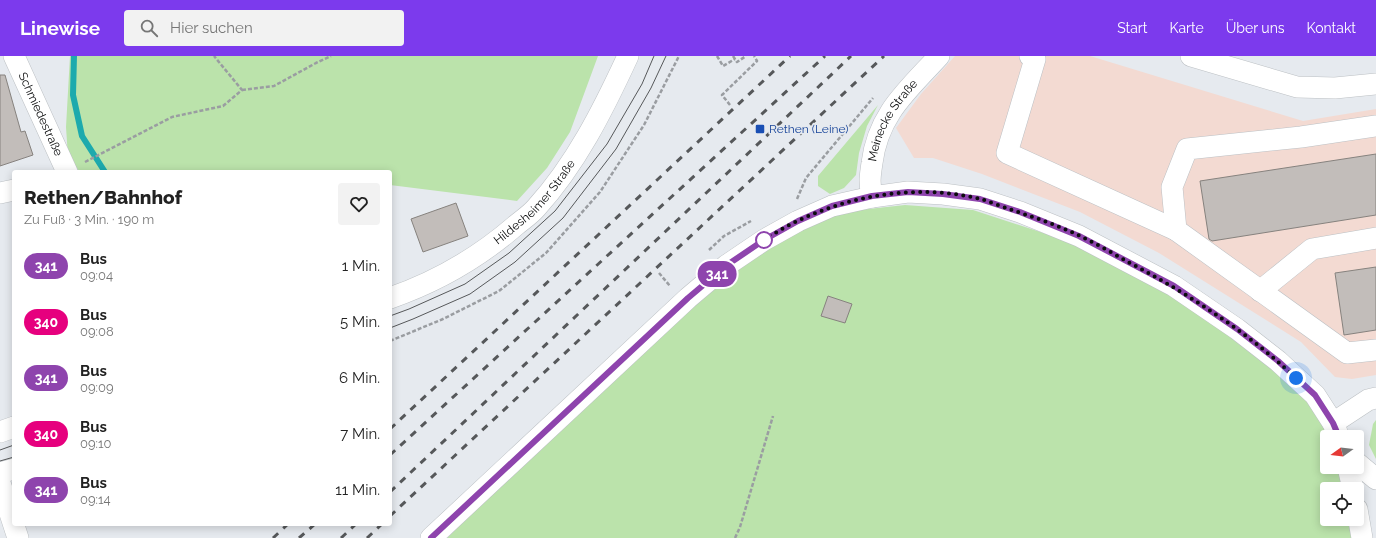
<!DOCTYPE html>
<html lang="de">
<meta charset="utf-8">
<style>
body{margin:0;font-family:Raleway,sans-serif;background:#f2f2f2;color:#222;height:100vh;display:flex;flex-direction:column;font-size:15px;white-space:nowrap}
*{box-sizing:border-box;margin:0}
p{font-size:13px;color:#767676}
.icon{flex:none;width:22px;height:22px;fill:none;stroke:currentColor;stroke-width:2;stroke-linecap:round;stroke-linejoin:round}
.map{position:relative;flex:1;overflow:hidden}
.details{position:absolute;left:12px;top:114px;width:380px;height:356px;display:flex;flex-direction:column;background:#fff;border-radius:4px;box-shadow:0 2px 10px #0003}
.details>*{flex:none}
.badge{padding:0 8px;border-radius:13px;font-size:14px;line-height:26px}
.needle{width:26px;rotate:255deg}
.buttons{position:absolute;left:1320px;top:374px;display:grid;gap:8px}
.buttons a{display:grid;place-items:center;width:44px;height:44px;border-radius:4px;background:#fff;box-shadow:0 2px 10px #0003;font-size:20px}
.you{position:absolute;width:20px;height:20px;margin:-10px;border:3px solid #fff;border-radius:50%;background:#1a73e8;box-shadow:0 0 0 6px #1a73e833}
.map>.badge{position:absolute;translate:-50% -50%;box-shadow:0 0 0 2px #fff}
.round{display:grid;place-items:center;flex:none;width:42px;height:42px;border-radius:4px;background:#f2f2f2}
.summary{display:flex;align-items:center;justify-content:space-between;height:68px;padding:0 12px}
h1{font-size:19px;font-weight:800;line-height:30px}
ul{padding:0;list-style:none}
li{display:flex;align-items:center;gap:12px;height:56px;padding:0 12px}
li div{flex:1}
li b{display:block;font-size:15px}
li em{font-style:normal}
li .badge{min-width:44px;font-weight:700;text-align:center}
header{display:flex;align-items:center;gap:24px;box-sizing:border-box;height:56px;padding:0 20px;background:#7c3aed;color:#fff}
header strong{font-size:19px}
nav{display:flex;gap:22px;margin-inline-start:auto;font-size:14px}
.search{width:280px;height:36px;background:#f2f2f2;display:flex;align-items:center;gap:10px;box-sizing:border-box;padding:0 14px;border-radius:4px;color:#767676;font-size:15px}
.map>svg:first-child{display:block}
.commercial{fill:#f3dad2}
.green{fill:#bbe3ab}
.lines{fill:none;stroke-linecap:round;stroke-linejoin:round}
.stream{stroke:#1daaad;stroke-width:6}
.building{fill:#c2bdba;stroke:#86827e}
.minor-casing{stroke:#bcc0c4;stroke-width:22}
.path{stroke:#9a9da1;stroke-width:2.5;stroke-dasharray:4 2;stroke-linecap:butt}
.minor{stroke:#fff;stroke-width:21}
.tram{stroke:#56585a;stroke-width:1}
.rail{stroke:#56585a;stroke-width:3;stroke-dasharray:7 7;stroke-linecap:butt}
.line-casing{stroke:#fff;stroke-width:9}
.line{stroke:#8e44ad;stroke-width:6}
.walk{stroke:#0b0c0d;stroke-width:4;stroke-dasharray:0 7.2}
.transit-dot{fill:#1a4fb4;stroke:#e6eaef;stroke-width:1.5}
.stop-dot{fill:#fff;stroke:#8e44ad;stroke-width:2}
.labels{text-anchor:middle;stroke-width:3.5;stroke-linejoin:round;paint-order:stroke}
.street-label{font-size:12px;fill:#0b0c0d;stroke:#e6eaef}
.transit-label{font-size:12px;fill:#164399;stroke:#e6eaef;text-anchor:start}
</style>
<header>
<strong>Linewise</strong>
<div class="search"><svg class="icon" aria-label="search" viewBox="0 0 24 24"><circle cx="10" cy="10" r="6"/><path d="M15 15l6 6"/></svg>Hier suchen</div>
<nav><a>Start</a><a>Karte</a><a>Über uns</a><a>Kontakt</a></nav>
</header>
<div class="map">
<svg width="1376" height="482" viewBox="0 0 1376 482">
<rect width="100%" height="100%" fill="#e6eaef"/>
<path class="commercial" d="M 955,0 L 1090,0 L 1303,65 L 1376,53 L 1376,319 L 1352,323 L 1335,321 L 1301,286 L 1159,197 L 1080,156 L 982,118 L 933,102 L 914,102 L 896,72 L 921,38 Z"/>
<g class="green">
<path d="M 70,0 L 598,0 L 570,76 L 547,112 L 517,145 L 390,129 L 390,116 L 80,116 L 68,101 L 66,71 Z"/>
<path d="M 878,49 L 867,70 L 859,97 L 856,119 L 844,132 L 830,138 L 818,130 L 818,120 Z"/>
<path d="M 905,149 L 973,154 L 1071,186 L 1172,238 L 1274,312 L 1309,342 L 1330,381 L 1327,381 L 1327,411 L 1343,411 L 1348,433 L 1327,433 L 1327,463 L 1352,463 L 1354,482 L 447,482 L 650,284 L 753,198 L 841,156 Z"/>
<path d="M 1376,364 L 1376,403 L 1369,389 L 1373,368 Z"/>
</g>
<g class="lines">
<path class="stream" d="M 74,0 L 73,39 L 82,80 L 105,116"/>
</g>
<g class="building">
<path d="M 0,19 L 5,19 L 21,76 L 25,75 L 33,99 L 0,110 Z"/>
<path d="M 1376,98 L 1376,159 L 1212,185 L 1209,183 L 1200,125 Z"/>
<path d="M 456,147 L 468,180 L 423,196 L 411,163 Z"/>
<path d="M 1376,211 L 1376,274 L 1344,279 L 1335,217 Z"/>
<path d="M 828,240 L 852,248 L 845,267 L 821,260 Z"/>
</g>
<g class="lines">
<defs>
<g id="minor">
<path id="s1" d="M 14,0 L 67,116"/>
<path d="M 1030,0 L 1035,3 L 1007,97 L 1176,174"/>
<path d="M 1191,0 L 1297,31 L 1335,32 L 1376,28"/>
<path d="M 1376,70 L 1301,81 L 1187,93 L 1172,131 L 1176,174 L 1347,297 L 1376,294"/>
<path d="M 0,137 L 14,134"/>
<path id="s2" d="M 872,141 C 869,127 870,120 872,107 C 878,58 908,34 939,0"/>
<path d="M 1260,235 L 1312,193 L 1376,182"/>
<path id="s3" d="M 390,242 C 436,226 478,202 515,170 C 522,164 530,159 536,152 C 576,108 603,54 628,0"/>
<path d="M 1333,367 L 1368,344 L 1376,342"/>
<path d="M 0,376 L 14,371"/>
<path d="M 1357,407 L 1376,423"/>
<path d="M 1348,411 L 1353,433"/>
<path d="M 0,417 L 14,413"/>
<path d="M 0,427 L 18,482"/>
<path d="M 1357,453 L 1362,482"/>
<path d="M 431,482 L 688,242 L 727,209 L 764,184 L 798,165 L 832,150 L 872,141 L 908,136 L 943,138 L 980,143 L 1020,156 L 1079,180 L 1174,230 L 1237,273 L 1278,305 L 1315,339 L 1333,367 L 1339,381"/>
</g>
</defs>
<use href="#minor" class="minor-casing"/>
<g class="path">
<path d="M 717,0 L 723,10 L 735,3"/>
<path d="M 733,0 L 737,6 L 746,0"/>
<path d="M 242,34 L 274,30 L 316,7 L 331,0"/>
<path d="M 730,49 L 722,39 L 757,5 L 754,0"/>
<path d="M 85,106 L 172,61 L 223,50 L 242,34 L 214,0"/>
<path d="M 797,143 L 806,122 L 873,42"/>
<path d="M 709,194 L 724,180 L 751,165"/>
<path d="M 659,217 L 670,230"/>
<path d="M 390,285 L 443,263 L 499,235 L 546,197 L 600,136 L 644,69 L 679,0"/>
<path d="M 735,482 L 740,471 L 773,360"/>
</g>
<use href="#minor" class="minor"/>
<g class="tram">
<path d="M 390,260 L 409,253 L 465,228 L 509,197 L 555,155 L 607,88 L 642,28 L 654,0"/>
<path d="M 390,272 L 413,263 L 470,238 L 515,206 L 563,162 L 616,93 L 651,32 L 666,0"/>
<path d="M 0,394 L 14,389"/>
<path d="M 0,405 L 14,401"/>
</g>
<g class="rail">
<path d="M 390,373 L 790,0"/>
<path d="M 390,399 L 825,0"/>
<path d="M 390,436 L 851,0"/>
<path d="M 390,460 L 884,0"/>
<path d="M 273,482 L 288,468"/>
<path d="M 299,482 L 315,468"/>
<path d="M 341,482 L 356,468"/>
<path d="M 367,482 L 382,468"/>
</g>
</g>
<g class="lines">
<defs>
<path id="line" d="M 431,482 L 688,242 L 727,209 L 764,184 L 798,165 L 832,150 L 872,140 L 908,136 L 943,138 L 980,143 L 1020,156 L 1079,180 L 1174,230 L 1237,273 L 1278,305 L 1315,339 L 1333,367 L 1339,381"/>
</defs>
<use href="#line" class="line-casing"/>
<use href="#line" class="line"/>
<path class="walk" d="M 764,184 C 826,143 907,125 981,143 C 990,146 1000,150 1009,153 C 1033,161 1057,169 1080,180 C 1097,188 1114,198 1130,207 C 1190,239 1247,276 1296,322"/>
</g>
<rect class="transit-dot" x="755" y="68" width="10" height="10" rx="2"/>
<circle class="stop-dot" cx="764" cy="184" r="8"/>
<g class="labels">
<g class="street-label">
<text dy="4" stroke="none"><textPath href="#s1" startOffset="64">Schmiedestraße</textPath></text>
<text dy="4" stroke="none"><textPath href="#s2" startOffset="82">Meinecke Straße</textPath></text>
<text dy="4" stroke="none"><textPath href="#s3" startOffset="176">Hildesheimer Straße</textPath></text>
</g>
<g class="transit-label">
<text x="769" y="77">Rethen (Leine)</text>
</g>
</g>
</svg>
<div class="buttons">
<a><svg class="needle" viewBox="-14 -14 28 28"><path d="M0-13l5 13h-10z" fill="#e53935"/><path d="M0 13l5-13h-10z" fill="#767676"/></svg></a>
<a><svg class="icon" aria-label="locate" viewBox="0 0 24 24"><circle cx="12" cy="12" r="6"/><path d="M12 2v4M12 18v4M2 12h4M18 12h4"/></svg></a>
</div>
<div class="you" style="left:1296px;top:322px"></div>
<b class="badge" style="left:717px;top:218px;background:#8e44ad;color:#fff">341</b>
<section class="details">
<div class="summary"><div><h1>Rethen/Bahnhof</h1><p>Zu Fuß · 3 Min. · 190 m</p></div><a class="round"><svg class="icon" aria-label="heart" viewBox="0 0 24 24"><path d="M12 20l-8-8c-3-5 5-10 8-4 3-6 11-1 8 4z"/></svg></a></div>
<ul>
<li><span class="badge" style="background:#8e44ad;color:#fff">341</span><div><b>Bus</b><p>09:04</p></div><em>1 Min.</em></li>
<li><span class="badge" style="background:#e6007e;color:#fff">340</span><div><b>Bus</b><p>09:08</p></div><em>5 Min.</em></li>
<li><span class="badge" style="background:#8e44ad;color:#fff">341</span><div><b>Bus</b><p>09:09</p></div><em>6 Min.</em></li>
<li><span class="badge" style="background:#e6007e;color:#fff">340</span><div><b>Bus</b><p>09:10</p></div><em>7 Min.</em></li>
<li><span class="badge" style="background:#8e44ad;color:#fff">341</span><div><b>Bus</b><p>09:14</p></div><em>11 Min.</em></li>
</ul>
</section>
</div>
